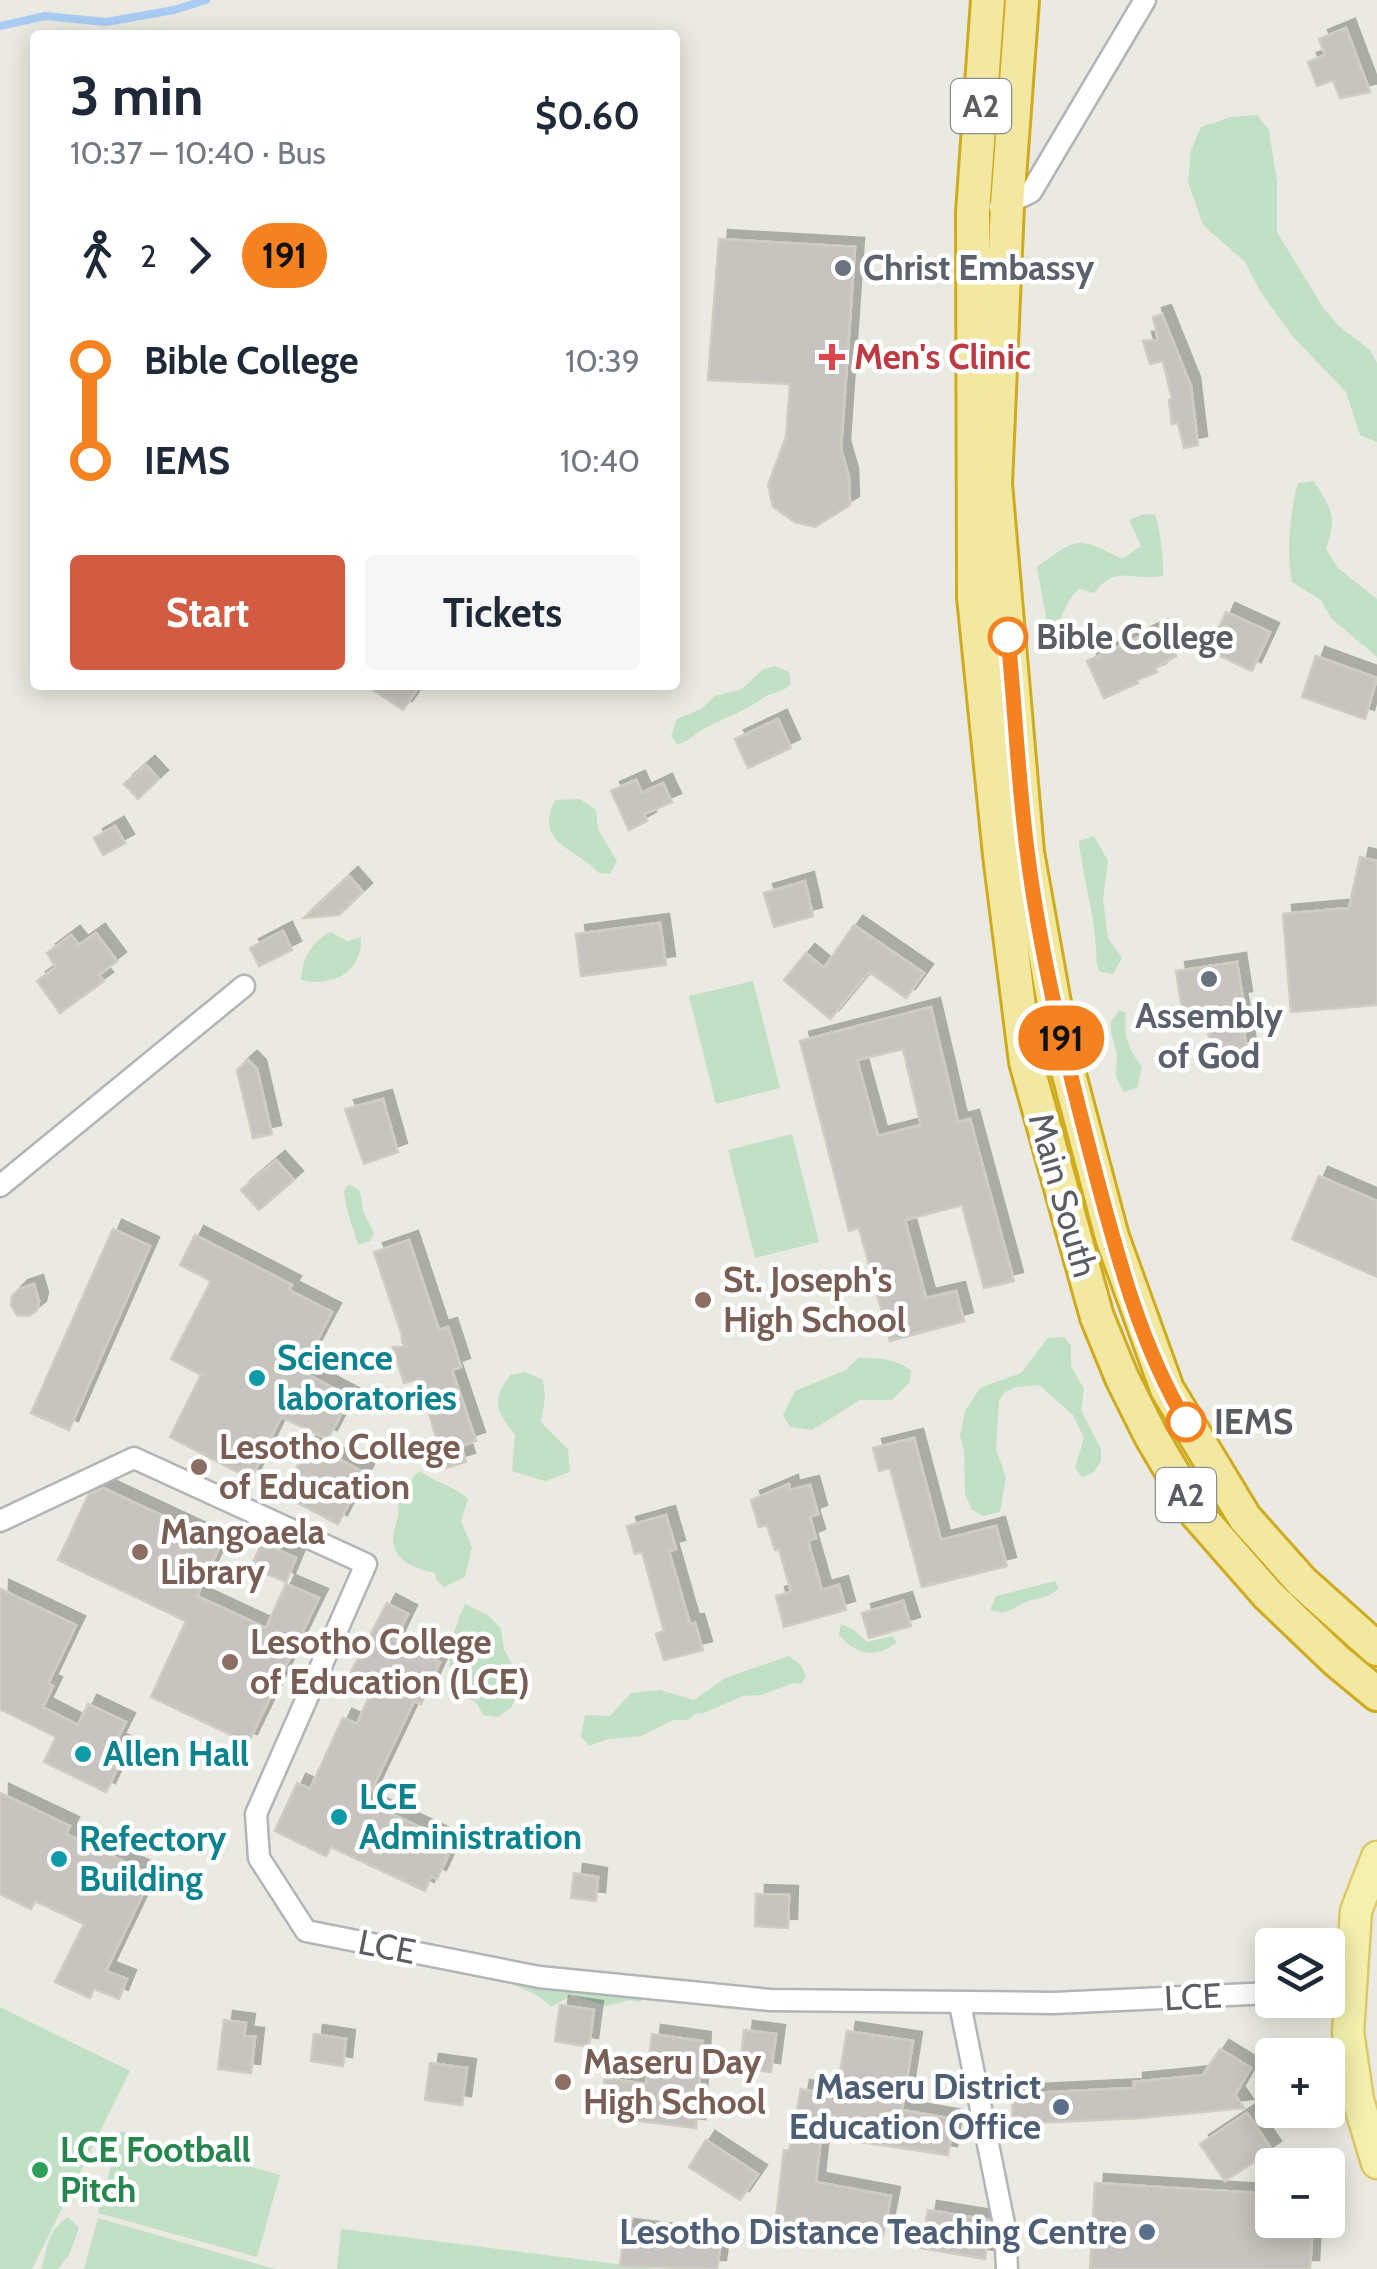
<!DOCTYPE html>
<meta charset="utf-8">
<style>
body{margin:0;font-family:Cabin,sans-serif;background:#f6f6f7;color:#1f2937;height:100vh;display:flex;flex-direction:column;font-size:38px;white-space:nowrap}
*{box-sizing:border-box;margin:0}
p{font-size:32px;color:#747a83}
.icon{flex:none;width:55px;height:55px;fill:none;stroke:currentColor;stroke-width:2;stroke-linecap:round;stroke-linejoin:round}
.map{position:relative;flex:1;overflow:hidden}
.details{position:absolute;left:30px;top:30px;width:650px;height:660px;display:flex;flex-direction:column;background:#fff;border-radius:10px;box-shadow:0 5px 25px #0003}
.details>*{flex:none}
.badge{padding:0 20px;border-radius:32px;font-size:35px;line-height:65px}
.buttons{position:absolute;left:1255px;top:1928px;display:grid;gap:20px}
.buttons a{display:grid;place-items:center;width:90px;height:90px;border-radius:10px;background:#fff;box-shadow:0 5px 25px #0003;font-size:50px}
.map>.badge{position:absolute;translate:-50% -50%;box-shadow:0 0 0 5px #fff}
.legs{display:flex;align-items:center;gap:15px;height:110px;padding:0 40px;font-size:32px}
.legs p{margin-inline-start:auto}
.head{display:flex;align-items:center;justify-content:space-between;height:170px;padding:0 40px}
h1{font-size:55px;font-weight:800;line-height:75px}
.cta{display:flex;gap:20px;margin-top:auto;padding:20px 40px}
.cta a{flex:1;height:115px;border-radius:10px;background:#d25b42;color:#fff;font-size:40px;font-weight:800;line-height:115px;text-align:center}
.cta a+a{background:#f6f6f7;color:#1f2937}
ul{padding:0 40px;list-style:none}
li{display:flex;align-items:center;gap:35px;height:100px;font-size:38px}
li i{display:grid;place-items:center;width:15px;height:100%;margin:0 12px;background:currentColor}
li i::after{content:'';width:25px;height:25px;margin:-12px;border:8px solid;border-radius:50%;background:#fff}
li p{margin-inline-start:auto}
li:first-child i{background:linear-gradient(#0000 50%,currentColor 0)}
li:last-child i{background:linear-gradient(currentColor 50%,#0000 0)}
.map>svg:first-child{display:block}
.green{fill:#c2e0c5}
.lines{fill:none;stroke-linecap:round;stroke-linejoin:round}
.stream{stroke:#aaccf3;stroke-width:8}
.building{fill:#c7c4bf;stroke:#cfccc1;stroke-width:2.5;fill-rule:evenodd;filter:url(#shadow)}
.minor-casing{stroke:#b3b4b8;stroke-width:25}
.primary-casing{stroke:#dec968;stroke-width:35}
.trunk-casing{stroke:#d0ab1d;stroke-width:38}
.minor{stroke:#fff;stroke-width:20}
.primary{stroke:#f4f0ae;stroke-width:30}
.trunk{stroke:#f2e8a2;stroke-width:32}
.line-1-casing{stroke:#fff;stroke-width:22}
.line-1{stroke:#f58220;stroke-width:15}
.worship-dot{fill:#6b7280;stroke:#fff;stroke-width:4}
.health-dot{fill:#e0444e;stroke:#fff;stroke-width:4}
.stop-1-dot{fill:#fff;stroke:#f58220;stroke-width:5}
.education-dot{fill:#8d6e63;stroke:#fff;stroke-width:4}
.culture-dot{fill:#0f9aa8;stroke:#fff;stroke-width:4}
.service-dot{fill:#5c6f8a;stroke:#fff;stroke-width:4}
.leisure-dot{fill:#2e9e5b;stroke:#fff;stroke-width:4}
.labels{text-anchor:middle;stroke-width:9;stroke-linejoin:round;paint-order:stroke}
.shield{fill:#fff;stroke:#8c8e90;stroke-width:2.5}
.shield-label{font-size:32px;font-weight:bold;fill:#5a5d61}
.worship-label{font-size:35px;font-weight:bold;fill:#5b616d;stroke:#fff;text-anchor:start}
.health-label{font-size:35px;font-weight:bold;fill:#be3a42;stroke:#fff;text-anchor:start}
.stop-label{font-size:35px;font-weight:bold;fill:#5a5d61;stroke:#fff;text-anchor:start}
.street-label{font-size:35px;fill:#5a5d61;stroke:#fff}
.education-label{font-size:35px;font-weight:bold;fill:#785e54;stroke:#fff;text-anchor:start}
.culture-label{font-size:35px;font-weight:bold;fill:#0d838f;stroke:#fff;text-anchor:start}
.service-label{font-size:35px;font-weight:bold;fill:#4e5e75;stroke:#fff;text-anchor:end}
.leisure-label{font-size:35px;font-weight:bold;fill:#27864d;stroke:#fff;text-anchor:start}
</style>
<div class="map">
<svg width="1377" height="2269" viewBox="0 0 1377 2269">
<defs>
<filter id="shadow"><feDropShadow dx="9" dy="-9" stdDeviation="0" flood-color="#0004"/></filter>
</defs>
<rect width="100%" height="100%" fill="#ebeae2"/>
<g class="green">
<path d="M 1257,115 L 1269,130 L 1277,181 L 1277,232 L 1324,309 L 1339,326 L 1370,350 L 1377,363 L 1377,442 L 1360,435 L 1346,392 L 1293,337 L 1260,291 L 1245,262 L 1203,225 L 1188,182 L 1191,150 L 1201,127 L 1231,117 Z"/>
<path d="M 1314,481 C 1331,509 1338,516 1326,549 L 1338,568 L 1377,599 L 1377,657 L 1332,619 L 1321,600 L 1292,582 C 1286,552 1290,512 1298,483 Z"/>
<path d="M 1144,514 L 1155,515 C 1159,522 1165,567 1163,576 C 1133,582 1116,563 1094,593 L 1079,589 C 1065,601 1064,616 1054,631 L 1044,632 L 1046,617 L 1037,567 C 1078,537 1077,536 1122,559 L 1141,546 L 1129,520 Z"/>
<path d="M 775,666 L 789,672 L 791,684 C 782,693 772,692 763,698 C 745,712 725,717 705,728 C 694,733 690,742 677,744 L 671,736 L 677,719 L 701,709 L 715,696 L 742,689 L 762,670 Z"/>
<path d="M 580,799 L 596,810 L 598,829 L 617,861 L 610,874 L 599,873 C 577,848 533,844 555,800 Z"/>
<path d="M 1094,836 L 1108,861 L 1103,899 L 1108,938 L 1122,958 L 1113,974 L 1100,972 C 1095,962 1097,959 1096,948 C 1095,915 1082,876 1079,841 Z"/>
<path d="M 331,932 L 347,941 L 361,937 C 363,972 332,988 301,980 C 301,961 313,939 331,932 Z"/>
<path d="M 753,981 L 780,1088 L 716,1104 L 689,996 Z"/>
<path d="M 1120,1010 L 1126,1013 C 1124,1036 1127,1048 1142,1067 L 1137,1088 L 1124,1092 L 1116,1077 L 1117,1054 L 1111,1032 L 1111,1021 Z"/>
<path d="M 792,1134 L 819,1242 L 755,1258 L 728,1150 Z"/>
<path d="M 349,1184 L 360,1191 L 363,1211 L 374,1233 L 370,1241 L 358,1245 C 353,1226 345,1209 344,1191 Z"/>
<path d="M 1065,1337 L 1071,1346 L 1071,1366 L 1084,1389 L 1081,1410 L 1101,1449 L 1101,1461 L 1094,1472 L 1082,1477 L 1075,1468 L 1084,1438 L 1073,1415 L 1039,1385 L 1016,1387 L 1005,1392 L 999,1401 L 996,1450 L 1006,1477 L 1000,1512 L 983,1516 L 972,1510 L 965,1494 L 964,1451 L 960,1435 L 965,1411 L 980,1388 L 1021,1373 L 1048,1338 Z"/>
<path d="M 858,1358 C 878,1358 894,1358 911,1370 L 910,1382 L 892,1400 L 860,1400 L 812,1430 L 790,1427 L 783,1415 L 795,1391 L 846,1370 Z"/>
<path d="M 525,1372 L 543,1380 L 545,1398 L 541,1422 L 568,1449 L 570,1472 L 545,1481 L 512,1471 L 515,1435 C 496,1410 491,1402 510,1375 Z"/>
<path d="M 420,1471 C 436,1483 453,1485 468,1499 L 461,1521 L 472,1548 L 465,1577 L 444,1587 L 437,1581 L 435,1573 C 417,1569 393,1562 393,1538 C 394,1522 403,1515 396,1497 L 407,1495 L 414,1476 Z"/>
<path d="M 1055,1581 L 1059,1588 C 1048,1598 1042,1597 1029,1601 C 1012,1607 1008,1617 990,1610 L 996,1596 Z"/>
<path d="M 465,1604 L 488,1615 L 501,1629 L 504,1649 L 515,1670 L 516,1698 L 511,1708 L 498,1717 L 483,1715 C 474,1695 474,1705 462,1693 C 438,1671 454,1628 465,1604 Z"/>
<path d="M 841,1624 L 854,1630 L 867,1642 L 892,1636 L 897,1642 C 878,1659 855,1655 839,1635 Z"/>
<path d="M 789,1656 L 801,1665 L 806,1677 L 801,1684 L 793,1683 L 762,1695 L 743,1696 L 704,1713 L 694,1714 L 689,1720 L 673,1720 L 641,1736 L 608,1739 L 589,1746 L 581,1737 L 585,1715 L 610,1716 L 631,1693 L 660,1690 L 694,1700 L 725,1678 Z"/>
<path d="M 503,1977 L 645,1996 L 640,2002 L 630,2000 L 606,2006 L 572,1995 L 551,2007 C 537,1990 518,1991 503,1977 Z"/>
<path d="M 0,2007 L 130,2071 L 32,2269 L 0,2269 Z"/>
<path d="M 121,2131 L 280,2175 L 257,2257 L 98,2213 Z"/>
<path d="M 68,2217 L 79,2228 L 69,2255 L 58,2269 L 41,2269 C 48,2247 47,2231 68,2217 Z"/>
<path d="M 98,2218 L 275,2269 L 84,2269 Z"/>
<path d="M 341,2229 L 656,2269 L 337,2269 Z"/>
</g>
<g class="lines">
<path class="stream" d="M 0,26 L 45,16 L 106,22 L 174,10 L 206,0"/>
</g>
<g class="building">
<path d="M 1346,28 L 1370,92 L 1340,98 L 1333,80 L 1317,86 L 1308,62 L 1325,55 L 1319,39 Z"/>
<path d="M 719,239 L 855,247 L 841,449 L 849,477 L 850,505 L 815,527 L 795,522 L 773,507 L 768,485 L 786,437 L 790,384 L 708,380 Z"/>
<path d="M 1162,314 L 1191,386 L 1198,445 L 1184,448 L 1178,423 L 1172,424 L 1169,400 L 1172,399 L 1163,361 L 1150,364 L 1143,341 L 1158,340 L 1153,317 Z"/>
<path d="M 1226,612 L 1270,632 L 1252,671 L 1209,651 Z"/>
<path d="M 1159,628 L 1176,656 L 1155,668 L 1157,672 L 1137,680 L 1138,683 L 1104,698 L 1087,661 Z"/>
<path d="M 1316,656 L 1377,678 L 1365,719 L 1302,697 Z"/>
<path d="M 366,685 L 420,685 L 403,710 Z"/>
<path d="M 778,719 L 791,748 L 748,768 L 735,739 Z"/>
<path d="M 146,765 L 159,779 L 138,799 L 124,784 Z"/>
<path d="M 636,780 L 642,793 L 663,783 L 672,802 L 644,814 L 647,821 L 629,830 L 611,791 Z"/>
<path d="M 115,826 L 125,843 L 103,855 L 94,838 Z"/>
<path d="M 1360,857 L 1377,861 L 1377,1005 L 1291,1012 L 1283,914 L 1349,908 Z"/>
<path d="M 349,876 L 363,892 L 339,915 L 304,918 Z"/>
<path d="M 805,881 L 813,916 L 774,927 L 764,893 Z"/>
<path d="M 660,923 L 666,965 L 581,976 L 576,934 Z"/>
<path d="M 854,925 L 924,973 L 906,998 L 869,972 L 830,1019 L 784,980 L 806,953 L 824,968 Z"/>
<path d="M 283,931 L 292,950 L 259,966 L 250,948 Z"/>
<path d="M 96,933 L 117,961 L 99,975 L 104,981 L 60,1013 L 37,981 L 56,967 L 47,953 L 71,935 L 79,945 Z"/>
<path d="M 1237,962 L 1243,1000 L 1238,1001 L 1247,1049 L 1212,1055 L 1206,1019 L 1184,1022 L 1176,971 Z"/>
<path d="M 931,1007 L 958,1122 L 970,1119 L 1014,1281 L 984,1288 L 962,1205 L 905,1220 L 926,1298 L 956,1291 L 964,1321 L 890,1341 L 859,1228 L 849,1231 L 800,1041 ZM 903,1049 L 921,1125 L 878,1136 L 857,1060 Z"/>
<path d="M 248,1060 L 257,1069 L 272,1134 L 253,1138 L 237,1070 Z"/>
<path d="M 383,1099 L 398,1152 L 364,1164 L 345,1109 Z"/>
<path d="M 276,1160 L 294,1180 L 259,1210 L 241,1190 Z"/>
<path d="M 1319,1176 L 1377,1201 L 1377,1277 L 1292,1239 Z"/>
<path d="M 113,1229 L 150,1246 L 69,1430 L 31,1413 Z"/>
<path d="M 195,1235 L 292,1285 L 289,1290 L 332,1312 L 301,1371 L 350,1397 L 328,1439 L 281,1417 L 251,1479 L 170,1437 L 201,1375 L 171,1359 L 211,1281 L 180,1265 Z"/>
<path d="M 409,1240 L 439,1330 L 448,1327 L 461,1367 L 452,1370 L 476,1441 L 461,1446 L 466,1462 L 445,1468 L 419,1379 L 404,1383 L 393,1347 L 406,1347 L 374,1252 Z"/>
<path d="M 34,1284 L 39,1301 L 37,1310 L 29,1316 L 17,1315 L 11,1305 L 12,1296 L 19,1289 Z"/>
<path d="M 914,1438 L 941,1540 L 996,1526 L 1007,1566 L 922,1587 L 890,1468 L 879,1471 L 873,1448 Z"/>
<path d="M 308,1443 L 365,1473 L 338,1524 L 284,1496 Z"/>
<path d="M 789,1484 L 790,1490 L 810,1485 L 818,1514 L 810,1517 L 816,1538 L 808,1541 L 822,1590 L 839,1585 L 846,1610 L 784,1627 L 776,1596 L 791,1592 L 779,1549 L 775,1550 L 767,1525 L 759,1527 L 751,1500 Z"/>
<path d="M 103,1488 L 221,1543 L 197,1596 L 266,1628 L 286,1584 L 319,1598 L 248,1743 L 151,1697 L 186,1621 L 58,1560 L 89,1494 Z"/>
<path d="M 666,1515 L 676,1549 L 669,1551 L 690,1624 L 695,1623 L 703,1650 L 664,1660 L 656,1634 L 664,1631 L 642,1552 L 635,1554 L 627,1526 Z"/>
<path d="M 262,1543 L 296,1558 L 286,1582 L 251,1567 Z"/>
<path d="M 0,1589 L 76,1625 L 48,1684 L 53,1686 L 43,1707 L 78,1725 L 88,1704 L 126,1722 L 116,1742 L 123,1746 L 113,1766 L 117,1769 L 106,1792 L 44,1762 L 56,1737 L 0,1709 Z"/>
<path d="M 903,1601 L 911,1626 L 869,1638 L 862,1613 Z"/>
<path d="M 387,1603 L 408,1614 L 395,1641 L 440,1662 L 421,1704 L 414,1701 L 366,1802 L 454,1843 L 437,1879 L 431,1876 L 425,1891 L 331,1847 L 326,1856 L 275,1831 L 297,1783 L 310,1789 L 343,1718 L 357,1724 L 375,1683 L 351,1672 Z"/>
<path d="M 0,1793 L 70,1826 L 66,1834 L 152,1875 L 106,1971 L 127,1979 L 119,1999 L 94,1989 L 90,1998 L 55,1982 L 84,1924 L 35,1901 L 31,1909 L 0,1894 Z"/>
<path d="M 574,1873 L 598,1877 L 596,1901 L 571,1898 Z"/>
<path d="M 756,1894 L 789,1895 L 788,1928 L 755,1926 Z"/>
<path d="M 560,2005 L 594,2010 L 589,2047 L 555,2041 Z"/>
<path d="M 224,2020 L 246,2023 L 244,2036 L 255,2037 L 251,2073 L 218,2069 Z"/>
<path d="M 744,2030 L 776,2034 L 771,2072 L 740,2068 Z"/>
<path d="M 847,2031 L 913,2041 L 902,2110 L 954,2119 L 948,2155 L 821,2136 L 816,2182 L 891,2196 L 883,2236 L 812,2222 L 811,2231 L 775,2227 L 784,2150 L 789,2151 L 801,2089 L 836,2096 Z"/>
<path d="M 314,2034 L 346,2039 L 343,2066 L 311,2061 Z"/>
<path d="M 652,2034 L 702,2041 L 696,2128 L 600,2116 L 605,2078 L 646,2084 Z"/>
<path d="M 1220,2049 L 1251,2068 L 1235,2095 L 1244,2108 L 1141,2118 L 1013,2124 L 1012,2094 L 1134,2088 L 1134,2082 L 1203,2075 Z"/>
<path d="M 430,2063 L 467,2068 L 462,2105 L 425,2100 Z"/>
<path d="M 1247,2113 L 1272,2150 L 1225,2181 L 1200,2144 Z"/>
<path d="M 706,2140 L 758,2174 L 740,2200 L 689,2167 Z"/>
<path d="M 1095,2183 L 1272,2194 L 1272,2220 L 1313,2220 L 1310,2269 L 1090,2269 Z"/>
<path d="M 928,2210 L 989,2220 L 985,2259 L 921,2248 Z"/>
<path d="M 625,2228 L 721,2240 L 717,2269 L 620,2266 Z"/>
</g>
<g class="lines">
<defs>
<g id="minor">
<path d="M 1000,207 L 1031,192 L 1145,0"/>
<path d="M 0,1186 L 244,986"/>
<path d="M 0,1521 L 134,1458 L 366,1564 L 256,1814 L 259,1858 L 306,1931 L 539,1977 L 770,2000 L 1054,2003 L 1272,1993"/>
<path d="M 1328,1982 L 1349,1978"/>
<path d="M 960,2004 L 1005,2229 L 1007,2269"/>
</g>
<path id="primary" d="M 1377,1857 L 1356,1911 L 1348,2032 L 1358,2100 L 1377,2163"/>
<g id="trunk">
<path d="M 988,0 L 973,212 L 974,597 L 1000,855 L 1026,1062 L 1097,1317 L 1122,1378 L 1151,1436 L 1197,1514 L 1268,1595 L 1336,1660 L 1377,1694"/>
<path d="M 1022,0 L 1007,205 L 995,484 L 1027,852 L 1062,1048 L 1112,1237 L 1167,1389 L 1245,1518 L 1302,1582 L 1377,1649"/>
</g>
</defs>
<use href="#minor" class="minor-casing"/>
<use href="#primary" class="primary-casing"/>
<use href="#trunk" class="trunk-casing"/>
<use href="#minor" class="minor"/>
<use href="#primary" class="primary"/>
<use href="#trunk" class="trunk"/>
</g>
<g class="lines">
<defs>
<path id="line-1" d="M 1008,637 C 1015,708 1018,780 1027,850 C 1041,962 1069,1071 1097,1179 C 1119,1262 1142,1348 1186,1422"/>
</defs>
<use href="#line-1" class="line-1-casing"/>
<use href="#line-1" class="line-1"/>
</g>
<g class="worship-dot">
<circle cx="843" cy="268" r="10"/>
<circle cx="1209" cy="979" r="10"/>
</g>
<path class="health-dot" d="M827 342h10v10h10v10h-10v10h-10v-10h-10v-10h10z"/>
<g class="stop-1-dot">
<circle cx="1008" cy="637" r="18"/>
<circle cx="1186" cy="1422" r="18"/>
</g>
<g class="education-dot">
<circle cx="703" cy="1300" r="10"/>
<circle cx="199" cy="1467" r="10"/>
<circle cx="140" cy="1552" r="10"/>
<circle cx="230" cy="1662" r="10"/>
<circle cx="563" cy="2082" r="10"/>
</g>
<g class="culture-dot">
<circle cx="257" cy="1378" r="10"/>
<circle cx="83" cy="1754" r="10"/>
<circle cx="339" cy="1817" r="10"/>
<circle cx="59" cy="1859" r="10"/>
</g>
<g class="service-dot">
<circle cx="1061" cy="2107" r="10"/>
<circle cx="1147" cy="2232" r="10"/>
</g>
<circle class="leisure-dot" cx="40" cy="2170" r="10"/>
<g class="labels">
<g class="shield">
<rect x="951" y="79" width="60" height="54" rx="8"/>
<rect x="1156" y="1468" width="60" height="54" rx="8"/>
</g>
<g class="shield-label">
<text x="981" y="117">A2</text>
<text x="1186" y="1506">A2</text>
</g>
<g class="worship-label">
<text x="863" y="280">Christ Embassy</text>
<text x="1209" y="1028" text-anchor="middle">Assembly<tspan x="1209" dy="40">of God</tspan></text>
</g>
<g class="health-label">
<text x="854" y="369">Men's Clinic</text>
</g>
<g class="stop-label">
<text x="1036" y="649">Bible College</text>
<text x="1214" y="1434">IEMS</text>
</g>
<g class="street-label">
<text transform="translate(1063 1195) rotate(74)" y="12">Main South</text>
<text transform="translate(387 1947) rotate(11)" y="12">LCE</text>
<text transform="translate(1193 1997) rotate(-3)" y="12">LCE</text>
</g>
<g class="education-label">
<text x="723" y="1292">St. Joseph's<tspan x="723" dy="40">High School</tspan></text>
<text x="219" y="1459">Lesotho College<tspan x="219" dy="40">of Education</tspan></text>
<text x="160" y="1544">Mangoaela<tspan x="160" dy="40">Library</tspan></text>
<text x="250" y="1654">Lesotho College<tspan x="250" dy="40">of Education (LCE)</tspan></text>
<text x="583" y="2074">Maseru Day<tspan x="583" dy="40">High School</tspan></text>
</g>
<g class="culture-label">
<text x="277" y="1370">Science<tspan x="277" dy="40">laboratories</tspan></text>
<text x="103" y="1766">Allen Hall</text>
<text x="359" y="1809">LCE<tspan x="359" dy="40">Administration</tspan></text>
<text x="79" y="1851">Refectory<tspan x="79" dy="40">Building</tspan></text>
</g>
<g class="service-label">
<text x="1041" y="2099">Maseru District<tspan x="1041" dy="40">Education Office</tspan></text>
<text x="1127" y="2244">Lesotho Distance Teaching Centre</text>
</g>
<g class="leisure-label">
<text x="60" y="2162">LCE Football<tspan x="60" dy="40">Pitch</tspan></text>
</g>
</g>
</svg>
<div class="buttons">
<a><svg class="icon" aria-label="layers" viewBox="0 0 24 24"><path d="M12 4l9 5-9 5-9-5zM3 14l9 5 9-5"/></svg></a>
<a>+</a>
<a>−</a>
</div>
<b class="badge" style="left:1061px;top:1038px;background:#f58220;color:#111">191</b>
<section class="details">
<div class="head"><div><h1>3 min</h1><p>10:37 – 10:40 · Bus</p></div><b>$0.60</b></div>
<div class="legs"><svg class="icon" aria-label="walk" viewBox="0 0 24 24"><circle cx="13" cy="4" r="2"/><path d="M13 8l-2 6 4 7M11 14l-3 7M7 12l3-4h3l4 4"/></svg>2<svg class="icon" aria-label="forward" viewBox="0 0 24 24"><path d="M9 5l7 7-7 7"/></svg><b class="badge" style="background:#f58220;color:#111">191</b></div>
<ul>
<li><i style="color:#f58220"></i><b>Bible College</b><p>10:39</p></li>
<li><i style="color:#f58220"></i><b>IEMS</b><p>10:40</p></li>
</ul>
<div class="cta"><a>Start</a><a>Tickets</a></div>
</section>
</div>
